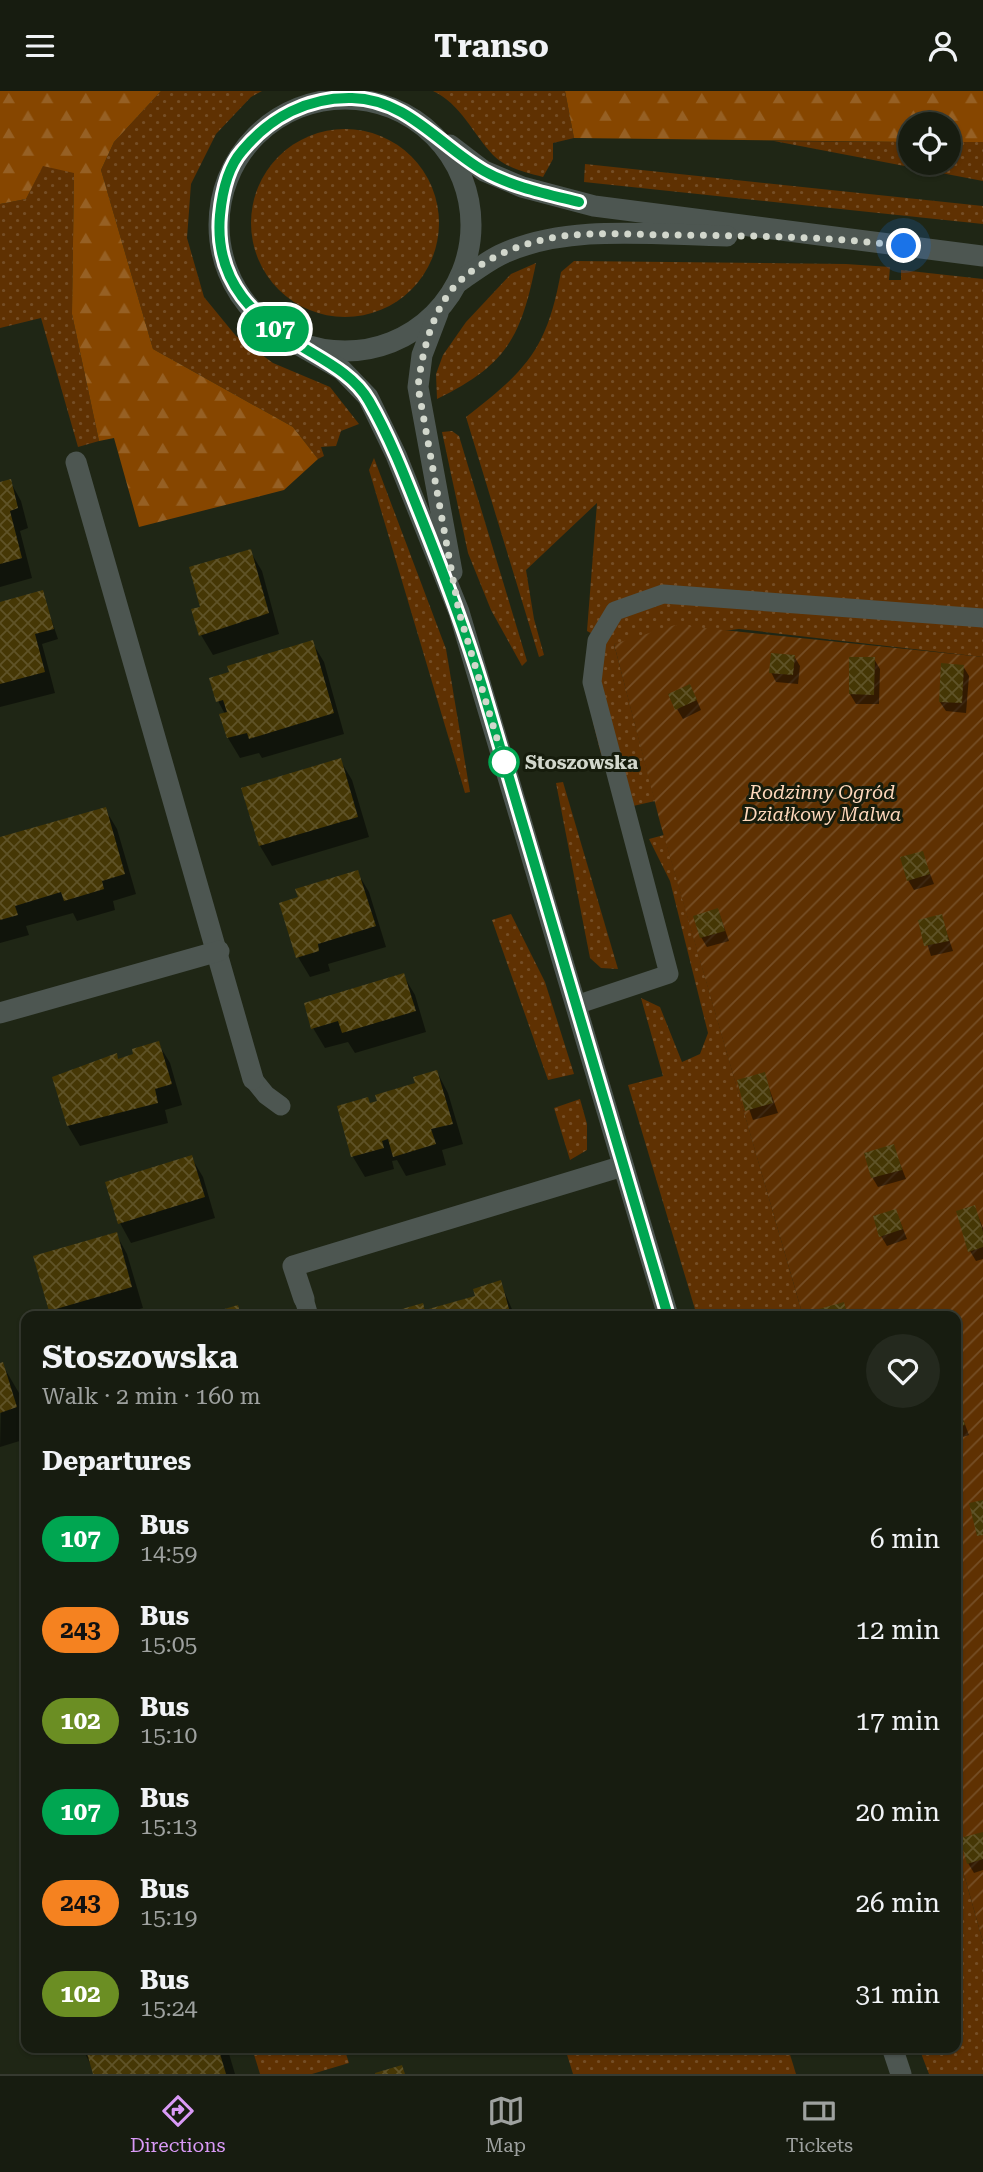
<!DOCTYPE html>
<meta charset="utf-8">
<style>
body{margin:0;font-family:"Roboto Serif",serif;background:#24291e;color:#f1f3f6;height:100vh;display:flex;flex-direction:column;font-size:26px;white-space:nowrap}
*{box-sizing:border-box;margin:0}
p{font-size:23px;color:#9ea19f}
.icon{flex:none;width:38px;height:38px;fill:none;stroke:currentColor;stroke-width:2;stroke-linecap:round;stroke-linejoin:round}
.map{position:relative;flex:1;overflow:hidden}
.details{position:absolute;left:21px;top:1220px;width:940px;height:742px;display:flex;flex-direction:column;background:#171c10;border-radius:14px;box-shadow:0 2px 5px #0004,0 0 0 2px #363a30}
.details>*{flex:none}
.badge{padding:0 14px;border-radius:23px;font-size:24px;line-height:46px}
.tools{position:absolute;left:898px;top:21px;display:grid;gap:14px}
.tools a{display:grid;place-items:center;width:63px;height:63px;border-radius:50%;background:#171c10;box-shadow:0 2px 5px #0004,0 0 0 2px #363a30;font-size:35px}
.you{position:absolute;width:35px;height:35px;margin:-18px;border:5px solid #fff;border-radius:50%;background:#1a73e8;box-shadow:0 0 0 10px #1a73e833}
.map>.badge{position:absolute;translate:-50% -50%;box-shadow:0 0 0 4px #fff}
h2{padding:0 21px;font-size:26px;line-height:63px}
.round{display:grid;place-items:center;flex:none;width:74px;height:74px;border-radius:37px;background:#24291e}
.headline{display:flex;align-items:center;justify-content:space-between;height:119px;padding:0 21px}
h1{font-size:33px;font-weight:700;line-height:52px}
ul{padding:0;list-style:none}
li{display:flex;align-items:center;gap:21px;height:91px;padding:0 21px}
li div{flex:1}
li b{display:block;font-size:26px}
li em{font-style:normal}
li .badge{min-width:77px;font-weight:700;text-align:center}
header{display:flex;justify-content:space-between;align-items:center;height:91px;padding:0 21px;background:#171c10;font-size:32px;font-weight:700}
.dock{display:flex;justify-content:space-around;align-items:center;height:98px;border-top:2px solid #363a30;background:#171c10;font-size:19px;color:#9ea19f}
.dock a{display:grid;justify-items:center;gap:4px}
.dock .current{color:#da9af7}
.map>svg:first-child{display:block}
.grass{fill:url(#grass-dots)}
.forest{fill:url(#forest-firs)}
.garden{fill:url(#garden-furrows)}
.shadow{fill:#0007}
.building{fill:url(#building-cross-hatch)}
.lines{fill:none;stroke-linecap:round;stroke-linejoin:round}
.lane{stroke:#4d5651;stroke-width:19}
.street{stroke:#4d5651;stroke-width:21}
.line-casing{stroke:#fff;stroke-width:16}
.line{stroke:#00a651;stroke-width:10}
.walk{stroke:#d2d7cc;stroke-width:7;stroke-dasharray:0 12.6}
.stop-dot{fill:#fff;stroke:#00a651;stroke-width:3.5}
.labels{text-anchor:middle;stroke-width:6;stroke-linejoin:round;paint-order:stroke}
.stop-label{font-size:19px;font-weight:bold;fill:#d2d7cc;stroke:#161c0c;text-anchor:start}
.park-label{font-size:19px;font-style:italic;fill:#ffd8bc;stroke:#161c0c}
</style>
<header><svg class="icon" aria-label="menu" viewBox="0 0 24 24"><path d="M4 6h16M4 12h16M4 18h16"/></svg>Transo<svg class="icon" aria-label="person" viewBox="0 0 24 24"><circle cx="12" cy="8" r="4"/><path d="M4 21q1-7 8-7t8 7"/></svg></header>
<div class="map">
<svg width="983" height="1983" viewBox="0 0 983 1983">
<defs>
<pattern id="grass-dots" width="8" height="8" patternUnits="userSpaceOnUse" patternTransform="scale(1.75)"><rect width="8" height="8" fill="#5f3102"/><path d="M2 2h.1M6 6h.1" fill="none" stroke="#754e26" stroke-width="1.8" stroke-linecap="round"/></pattern>
<pattern id="forest-firs" width="22" height="20" patternUnits="userSpaceOnUse" patternTransform="scale(1.75)"><rect width="22" height="20" fill="#864600"/><path d="M5 1l3.5 6h-7zM16 11l3.5 6h-7z" fill="#966024"/></pattern>
<pattern id="garden-furrows" width="10" height="10" patternUnits="userSpaceOnUse" patternTransform="scale(1.75)"><rect width="10" height="10" fill="#5f3102"/><path d="M-1 1l2-2M0 10L10 0M9 11l2-2" fill="none" stroke="#754e26"/></pattern>
<pattern id="building-cross-hatch" width="8" height="8" patternUnits="userSpaceOnUse" patternTransform="scale(1.75)"><rect width="8" height="8" fill="#453705"/><path d="M0 0l8 8M0 8l8-8" fill="none" stroke="#5f5328"/></pattern>
</defs>
<rect width="100%" height="100%" fill="#1f2615"/>
<g class="grass">
<path d="M 161,0 L 262,0 L 251,6 L 216,43 L 191,93 L 187,147 L 204,206 L 236,245 L 273,272 L 330,296 L 359,333 L 341,340 L 336,355 L 321,356 L 324,365 L 318,368 L 293,336 L 153,258 L 101,79 L 114,51 Z"/>
<path d="M 433,0 L 565,0 L 574,47 L 553,52 L 553,68 L 543,86 C 526,82 506,77 493,64 C 474,44 460,12 433,0 Z"/>
<circle cx="345" cy="132" r="94"/>
<path d="M 774,50 L 910,51 L 910,72 L 948,72 L 949,51 L 983,51 L 983,90 Z"/>
<path d="M 585,73 L 983,115 L 983,133 L 584,91 Z"/>
<path d="M 43,74 L 74,81 L 72,223 L 99,350 L 78,356 L 41,227 L 0,237 L 0,113 L 26,108 Z"/>
<path d="M 574,170 L 846,173 L 890,176 L 889,189 L 901,189 L 901,179 L 983,188 L 983,566 L 739,538 L 614,553 L 655,710 L 633,715 L 601,663 L 593,631 L 602,548 L 587,540 L 597,412 L 526,479 L 534,528 L 544,564 L 539,566 L 466,326 C 527,279 547,258 561,181 Z"/>
<path d="M 536,172 C 521,246 507,274 437,308 L 436,283 L 443,264 L 466,231 L 511,183 Z"/>
<path d="M 452,340 L 459,345 L 527,570 L 522,575 L 491,519 L 468,462 L 442,341 Z"/>
<path d="M 374,367 L 446,558 L 470,701 L 465,702 L 369,379 Z"/>
<path d="M 563,691 L 618,878 L 601,877 L 590,867 L 556,692 Z"/>
<path d="M 664,744 L 803,1225 L 697,1225 L 628,994 L 663,985 L 641,907 L 660,916 L 682,971 L 700,963 L 708,942 L 670,790 L 649,748 Z"/>
<path d="M 511,823 L 545,891 L 574,983 L 548,989 L 492,829 Z"/>
<path d="M 580,1008 L 587,1033 L 587,1059 L 570,1069 L 554,1017 Z"/>
<path d="M 956,1755 L 983,1851 L 983,1983 L 929,1983 L 919,1957 L 956,1956 Z"/>
<path d="M 252,1957 L 344,1957 L 349,1972 L 312,1983 L 260,1983 Z"/>
<path d="M 565,1957 L 788,1957 L 796,1983 L 573,1983 Z"/>
</g>
<g class="forest">
<path d="M 0,0 L 161,0 L 114,51 L 101,79 L 153,258 L 293,336 L 318,368 L 284,399 L 139,436 L 114,347 L 99,350 L 72,223 L 74,82 L 43,75 L 26,108 L 0,113 Z"/>
<path d="M 565,0 L 983,0 L 983,51 L 949,51 L 948,33 L 910,33 L 910,51 L 574,47 Z"/>
</g>
<path class="garden" d="M 675,534 L 983,566 L 983,1851 L 956,1755 L 956,1225 L 803,1225 L 661,735 L 614,553 Z"/>
<g class="shadow">
<path d="M 10,390 L 21,410 L 28,437 L 20,440 L 32,487 L 0,496 L 0,393 Z"/>
<path d="M 250,460 L 262,480 L 279,543 L 213,564 L 201,544 L 202,517 Z"/>
<path d="M 42,501 L 58,548 L 42,553 L 55,602 L 0,616 L 0,513 Z"/>
<path d="M 312,551 L 324,571 L 344,643 L 262,667 L 259,662 L 240,667 L 228,647 L 225,623 L 218,610 Z"/>
<path d="M 794,565 L 800,575 L 798,593 L 776,591 L 771,581 Z"/>
<path d="M 874,568 L 880,578 L 879,613 L 856,613 L 850,603 Z"/>
<path d="M 963,575 L 969,585 L 966,622 L 946,620 L 940,611 Z"/>
<path d="M 695,605 L 701,619 L 683,628 L 677,618 Z"/>
<path d="M 340,669 L 352,689 L 369,746 L 272,775 L 260,755 L 243,699 Z"/>
<path d="M 105,718 L 117,738 L 136,803 L 113,810 L 115,819 L 77,830 L 73,822 L 26,835 L 29,844 L 0,852 L 0,748 Z"/>
<path d="M 922,762 L 934,793 L 914,799 L 908,789 Z"/>
<path d="M 357,781 L 369,801 L 386,856 L 328,873 L 330,880 L 310,886 L 298,866 L 300,807 Z"/>
<path d="M 718,819 L 729,850 L 707,856 L 701,846 Z"/>
<path d="M 941,825 L 953,860 L 931,865 L 920,830 Z"/>
<path d="M 403,884 L 415,904 L 426,941 L 355,962 L 348,951 L 325,957 L 313,937 Z"/>
<path d="M 158,952 L 170,972 L 182,1014 L 165,1019 L 168,1032 L 80,1055 L 68,1035 L 54,987 L 119,970 Z"/>
<path d="M 437,981 L 448,1002 L 463,1053 L 442,1059 L 446,1074 L 406,1085 L 397,1069 L 392,1070 L 394,1078 L 365,1086 L 353,1066 L 339,1016 L 371,1014 Z"/>
<path d="M 764,983 L 778,1022 L 753,1029 L 739,990 Z"/>
<path d="M 893,1055 L 906,1088 L 878,1096 L 872,1086 Z"/>
<path d="M 191,1066 L 203,1086 L 215,1127 L 131,1152 L 120,1132 Z"/>
<path d="M 974,1116 L 983,1137 L 983,1168 L 976,1170 L 970,1160 Z"/>
<path d="M 896,1120 L 907,1148 L 887,1155 L 881,1145 Z"/>
<path d="M 116,1143 L 127,1163 L 143,1217 L 114,1225 L 54,1225 L 35,1167 Z"/>
<path d="M 500,1191 L 515,1225 L 398,1225 L 423,1214 L 427,1221 L 477,1206 Z"/>
<path d="M 2,1273 L 19,1302 L 26,1326 L 26,1348 L 0,1356 Z"/>
<path d="M 956,1310 L 969,1344 L 957,1348 L 956,1345 Z"/>
<path d="M 983,1742 L 983,1779 L 974,1782 L 968,1772 Z"/>
<path d="M 82,1956 L 227,1956 L 235,1983 L 95,1983 Z"/>
</g>
<g class="building">
<path d="M 11,388 L 18,417 L 10,420 L 22,467 L 0,473 L 0,391 Z"/>
<path d="M 251,458 L 269,522 L 199,545 L 191,518 L 200,516 L 189,476 Z"/>
<path d="M 43,499 L 54,538 L 35,543 L 45,581 L 0,593 L 0,511 Z"/>
<path d="M 313,549 L 334,622 L 249,648 L 247,642 L 227,647 L 219,623 L 227,621 L 223,609 L 216,611 L 209,587 L 229,581 L 227,575 Z"/>
<path d="M 771,562 L 795,564 L 793,584 L 769,582 Z"/>
<path d="M 849,566 L 875,566 L 874,604 L 849,603 Z"/>
<path d="M 941,572 L 964,574 L 962,612 L 939,611 Z"/>
<path d="M 690,593 L 697,609 L 675,619 L 668,603 Z"/>
<path d="M 341,667 L 358,726 L 259,755 L 241,697 Z"/>
<path d="M 106,716 L 125,783 L 102,790 L 104,798 L 64,810 L 61,801 L 15,815 L 18,824 L 0,829 L 0,746 Z"/>
<path d="M 923,760 L 930,783 L 907,790 L 900,766 Z"/>
<path d="M 358,779 L 376,835 L 318,853 L 319,860 L 296,867 L 279,812 L 298,806 L 295,798 Z"/>
<path d="M 718,817 L 725,840 L 700,847 L 693,825 Z"/>
<path d="M 942,823 L 949,850 L 924,855 L 918,829 Z"/>
<path d="M 404,882 L 416,920 L 342,942 L 338,930 L 311,938 L 304,912 Z"/>
<path d="M 159,950 L 172,993 L 155,998 L 158,1012 L 67,1035 L 52,986 L 117,962 L 118,968 L 133,963 L 132,958 Z"/>
<path d="M 437,979 L 453,1033 L 431,1038 L 436,1053 L 393,1066 L 388,1048 L 382,1050 L 384,1057 L 351,1066 L 337,1015 L 368,1006 L 370,1012 L 377,1010 L 375,1004 L 415,992 L 413,986 Z"/>
<path d="M 765,981 L 773,1012 L 745,1020 L 737,989 Z"/>
<path d="M 894,1053 L 902,1079 L 871,1087 L 864,1062 Z"/>
<path d="M 192,1064 L 205,1106 L 118,1133 L 105,1091 Z"/>
<path d="M 975,1114 L 983,1141 L 983,1156 L 968,1161 L 956,1120 Z"/>
<path d="M 896,1118 L 903,1138 L 879,1146 L 873,1125 Z"/>
<path d="M 117,1141 L 132,1196 L 49,1220 L 33,1165 Z"/>
<path d="M 501,1189 L 511,1225 L 396,1225 L 395,1220 L 423,1212 L 425,1219 L 475,1205 L 473,1198 Z"/>
<path d="M 844,1211 L 848,1225 L 809,1225 L 808,1221 Z"/>
<path d="M 238,1214 L 241,1225 L 204,1225 L 204,1224 Z"/>
<path d="M 3,1271 L 17,1316 L 0,1322 L 0,1272 Z"/>
<path d="M 956,1308 L 965,1334 L 956,1337 Z"/>
<path d="M 983,1409 L 983,1444 L 977,1445 L 969,1412 Z"/>
<path d="M 983,1741 L 983,1768 L 967,1773 L 960,1747 Z"/>
<path d="M 85,1956 L 218,1956 L 226,1983 L 93,1983 Z"/>
<path d="M 402,1974 L 405,1983 L 375,1983 L 375,1982 Z"/>
</g>
<g class="lines">
<g class="lane">
<path d="M 576,914 L 669,883 L 592,591 L 597,550 L 615,520 L 663,503 L 983,527"/>
<path d="M 253,988 L 266,1004 L 281,1015"/>
<path d="M 304,1208 L 309,1225"/>
</g>
<g class="street">
<circle cx="345" cy="134" r="126"/>
<path d="M 450,54 L 484,80 L 522,96 L 594,115 L 983,165"/>
<path d="M 460,190 C 473,181 486,171 500,164 C 566,132 656,144 727,145"/>
<path d="M 438,222 L 422,264 L 418,296 L 452,481"/>
<path d="M 290,249 L 342,279 L 368,306 L 396,364 L 459,521 L 668,1225"/>
<path d="M 76,371 L 253,988"/>
<path d="M 0,922 L 219,860"/>
<path d="M 304,1208 L 293,1175 L 623,1075"/>
<path d="M 892,1956 L 901,1983"/>
</g>
</g>
<g class="lines">
<defs>
<path id="line" d="M 579,111 C 547,103 512,96 484,80 C 440,55 407,8 352,7 C 308,6 270,26 242,60 C 228,76 222,103 220,124 C 214,191 255,229 309,260 C 331,273 356,287 369,310 C 389,345 404,383 419,421 C 442,478 464,536 482,595 L 668,1225"/>
</defs>
<use href="#line" class="line-casing"/>
<use href="#line" class="line"/>
<path class="walk" d="M 504,671 L 459,521 L 418,296 C 422,261 433,214 461,189 C 489,163 535,147 573,144 C 606,141 641,144 675,144 C 752,145 827,145 904,155"/>
</g>
<circle class="stop-dot" cx="504" cy="671" r="14"/>
<g class="labels">
<g class="stop-label">
<text x="525" y="678">Stoszowska</text>
</g>
<g class="park-label">
<text x="822" y="708">Rodzinny Ogród<tspan x="822" dy="22">Działkowy Malwa</tspan></text>
</g>
</g>
</svg>
<div class="tools">
<a><svg class="icon" aria-label="locate" viewBox="0 0 24 24"><circle cx="12" cy="12" r="6"/><path d="M12 2v4M12 18v4M2 12h4M18 12h4"/></svg></a>
</div>
<div class="you" style="left:904px;top:155px"></div>
<b class="badge" style="left:275px;top:238px;background:#00a651;color:#fff">107</b>
<section class="details">
<div class="headline"><div><h1>Stoszowska</h1><p>Walk · 2 min · 160 m</p></div><a class="round"><svg class="icon" aria-label="heart" viewBox="0 0 24 24"><path d="M12 20l-8-8c-3-5 5-10 8-4 3-6 11-1 8 4z"/></svg></a></div>
<h2>Departures</h2>
<ul>
<li><span class="badge" style="background:#00a651;color:#fff">107</span><div><b>Bus</b><p>14:59</p></div><em>6 min</em></li>
<li><span class="badge" style="background:#f58220;color:#111">243</span><div><b>Bus</b><p>15:05</p></div><em>12 min</em></li>
<li><span class="badge" style="background:#6b8e23;color:#fff">102</span><div><b>Bus</b><p>15:10</p></div><em>17 min</em></li>
<li><span class="badge" style="background:#00a651;color:#fff">107</span><div><b>Bus</b><p>15:13</p></div><em>20 min</em></li>
<li><span class="badge" style="background:#f58220;color:#111">243</span><div><b>Bus</b><p>15:19</p></div><em>26 min</em></li>
<li><span class="badge" style="background:#6b8e23;color:#fff">102</span><div><b>Bus</b><p>15:24</p></div><em>31 min</em></li>
</ul>
</section>
</div>
<nav class="dock">
<a class="current"><svg class="icon" aria-label="directions" viewBox="0 0 24 24"><path d="M12 3l9 9-9 9-9-9zM9 14v-3h6M13 9l2 2-2 2"/></svg>Directions</a>
<a><svg class="icon" aria-label="map" viewBox="0 0 24 24"><path d="M3 6l6-2 6 2 6-2v14l-6 2-6-2-6 2zM9 4v14M15 6v14"/></svg>Map</a>
<a><svg class="icon" aria-label="tickets" viewBox="0 0 24 24"><path d="M3 7h18v10H3zM15 7v10"/></svg>Tickets</a>
</nav>
